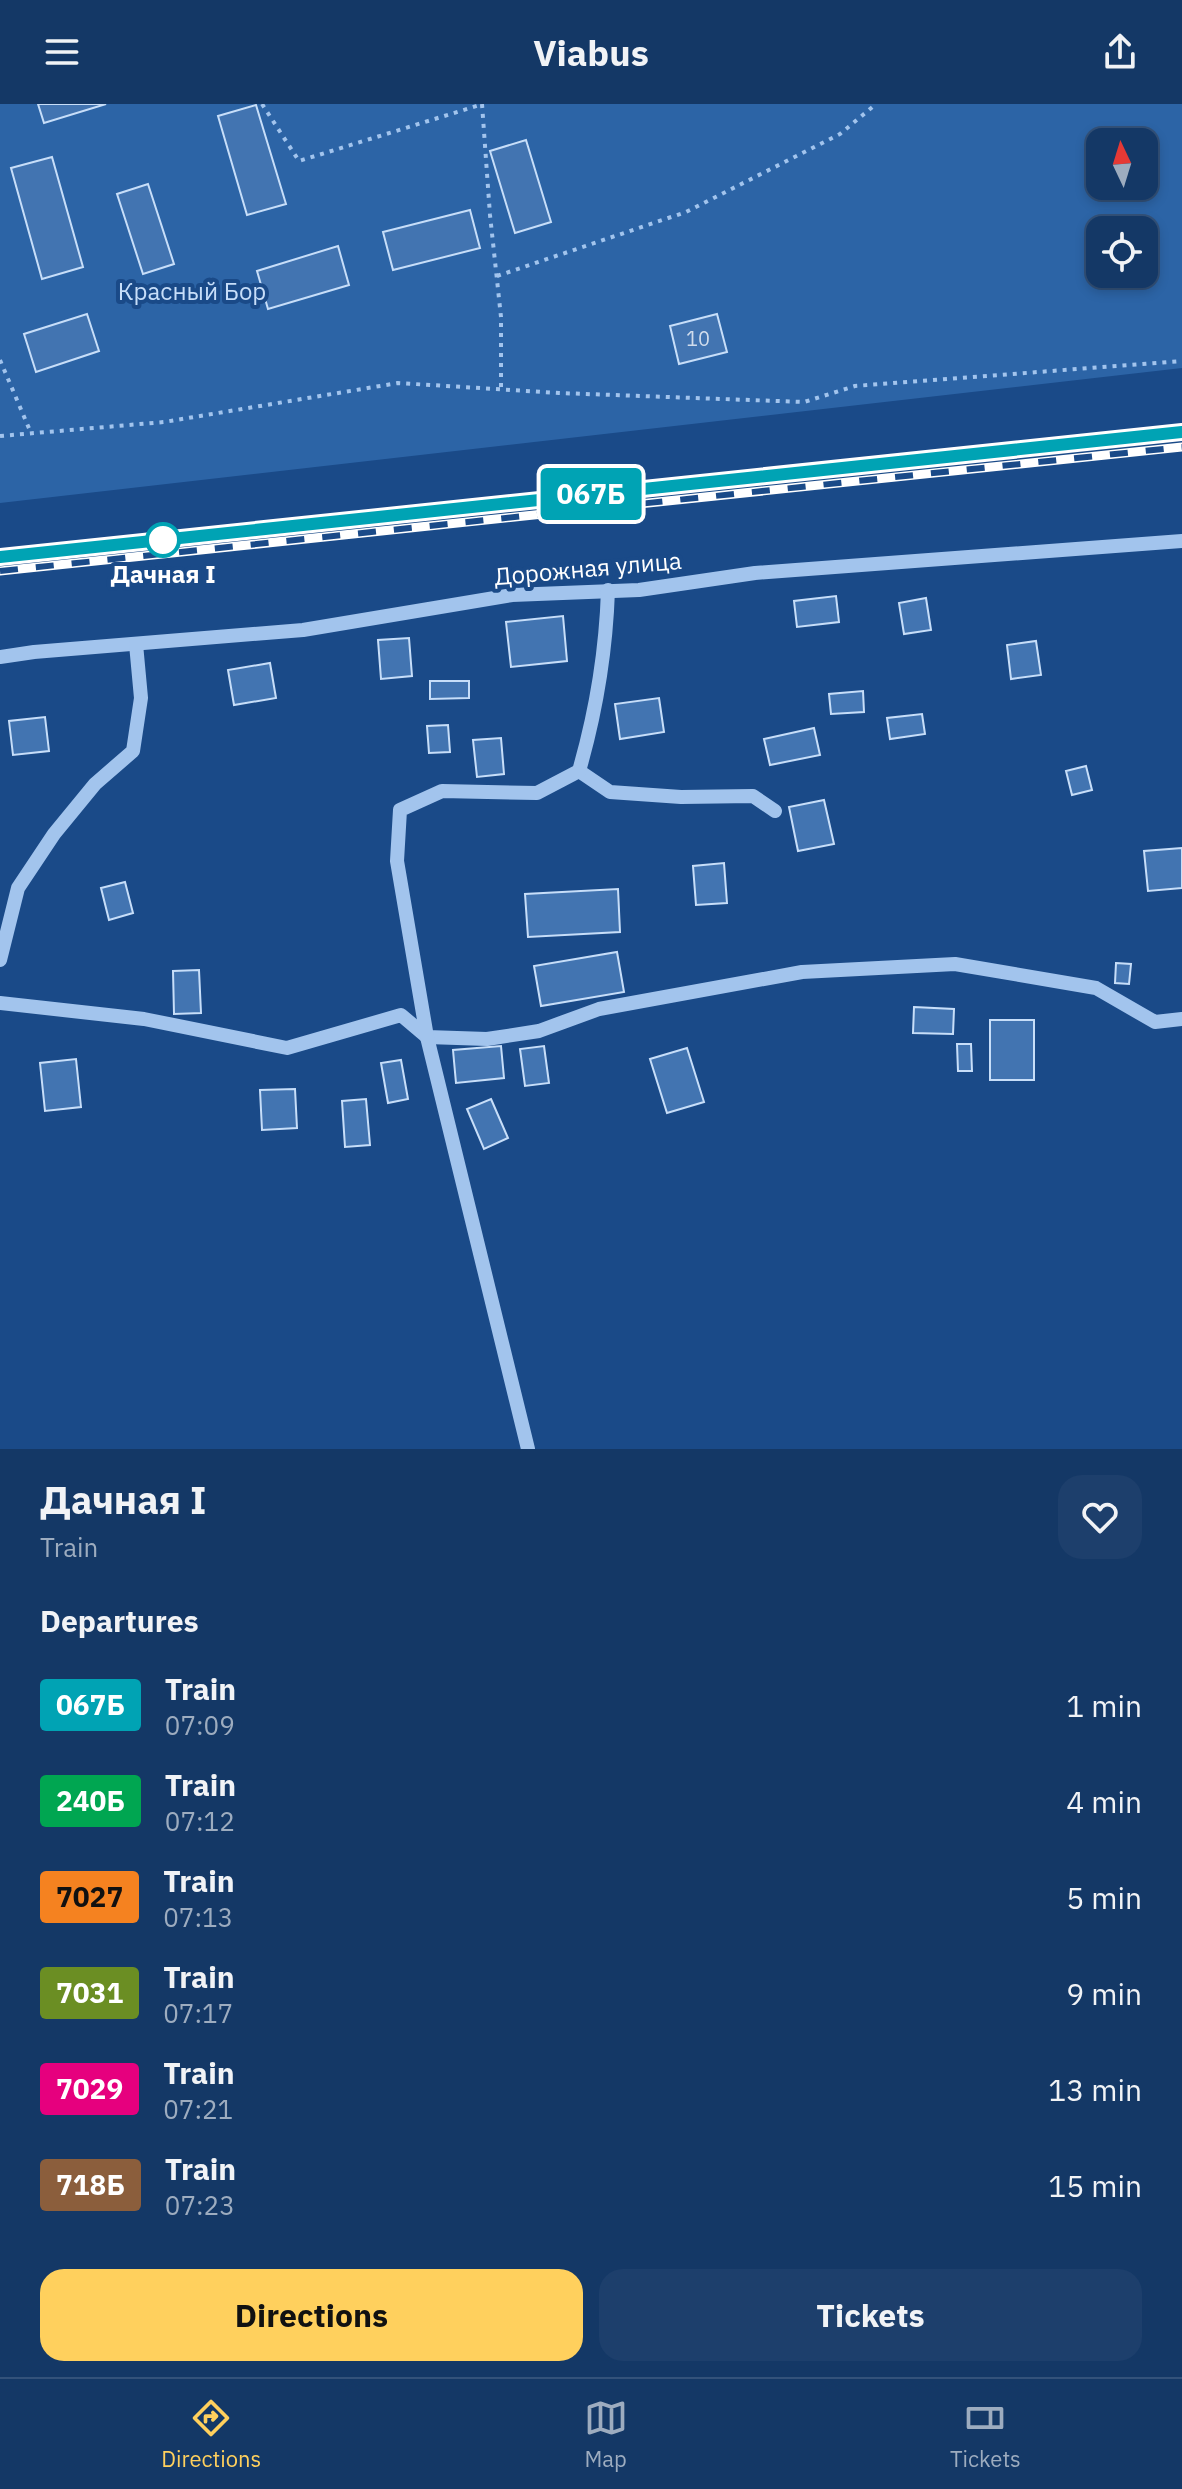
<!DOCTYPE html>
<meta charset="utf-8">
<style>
body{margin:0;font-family:"IBM Plex Sans",sans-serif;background:#1d3f6c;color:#f1f3f6;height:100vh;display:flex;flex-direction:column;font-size:30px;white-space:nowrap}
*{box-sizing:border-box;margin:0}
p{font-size:26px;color:#9dacbf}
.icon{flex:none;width:44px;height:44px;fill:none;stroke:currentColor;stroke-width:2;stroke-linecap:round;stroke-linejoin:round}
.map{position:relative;height:1345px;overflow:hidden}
.drawer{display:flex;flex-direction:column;background:#143866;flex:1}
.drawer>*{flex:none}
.badge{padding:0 16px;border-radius:6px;font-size:28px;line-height:52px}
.needle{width:52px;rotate:356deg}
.fabs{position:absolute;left:1086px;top:24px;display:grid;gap:16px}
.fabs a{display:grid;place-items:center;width:72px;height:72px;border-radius:16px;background:#143866;box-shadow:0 4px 12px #0003,0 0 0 2px #33527a;font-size:40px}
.map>.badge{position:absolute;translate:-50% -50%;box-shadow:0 0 0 4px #fff}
h2{padding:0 40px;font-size:30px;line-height:72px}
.round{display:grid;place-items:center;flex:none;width:84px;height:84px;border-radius:24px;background:#1d3f6c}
.summary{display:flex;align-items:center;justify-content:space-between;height:136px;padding:0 40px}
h1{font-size:38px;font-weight:800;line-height:60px}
.primary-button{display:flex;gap:16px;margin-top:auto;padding:16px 40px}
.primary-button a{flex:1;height:92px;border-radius:24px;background:#ffd05d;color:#111;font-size:32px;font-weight:800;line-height:92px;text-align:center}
.primary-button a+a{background:#1d3f6c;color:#f1f3f6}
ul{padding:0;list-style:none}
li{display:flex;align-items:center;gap:24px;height:96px;padding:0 40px}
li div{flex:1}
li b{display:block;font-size:30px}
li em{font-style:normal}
li .badge{min-width:88px;font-weight:700;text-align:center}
header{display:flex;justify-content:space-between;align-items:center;height:104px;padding:0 40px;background:#143866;font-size:36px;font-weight:800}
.tabs{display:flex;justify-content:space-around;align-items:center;height:112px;border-top:2px solid #33527a;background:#143866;font-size:22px;color:#9dacbf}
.tabs a{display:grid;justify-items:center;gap:4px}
.tabs .active{color:#ffd05d}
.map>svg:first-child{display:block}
.green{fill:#2c64a6;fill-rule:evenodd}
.building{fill:#4274b1;stroke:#c7def9;stroke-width:2}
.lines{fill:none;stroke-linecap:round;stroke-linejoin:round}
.path{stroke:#a2c4ed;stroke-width:4;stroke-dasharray:4 6;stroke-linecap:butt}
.minor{stroke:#a2c4ed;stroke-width:14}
.rail-casing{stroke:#fff;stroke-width:9}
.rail{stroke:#1a4a88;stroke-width:6;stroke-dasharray:18;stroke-linecap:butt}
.line-casing{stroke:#fff;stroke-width:18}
.line{stroke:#00a3b4;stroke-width:12}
.stop-dot{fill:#fff;stroke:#00a3b4;stroke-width:4}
.labels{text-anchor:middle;stroke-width:8;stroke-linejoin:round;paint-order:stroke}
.number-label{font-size:20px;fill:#d0dcec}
.park-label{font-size:24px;fill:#c7def9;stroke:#1a4a88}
.street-label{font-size:24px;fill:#fff;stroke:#1a4a88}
.stop-label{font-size:24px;font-weight:bold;fill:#fff;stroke:#1a4a88}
</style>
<header><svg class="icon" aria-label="menu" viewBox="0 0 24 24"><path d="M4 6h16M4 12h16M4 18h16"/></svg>Viabus<svg class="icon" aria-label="share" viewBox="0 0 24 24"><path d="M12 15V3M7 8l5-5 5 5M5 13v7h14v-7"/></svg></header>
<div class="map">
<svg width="1182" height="1345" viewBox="0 0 1182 1345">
<rect width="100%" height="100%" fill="#1a4a88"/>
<path class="green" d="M 0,0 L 1182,0 L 1182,264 L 0,399 ZM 1100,38 L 1144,38 L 1144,82 L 1100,82 ZM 1100,126 L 1144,126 L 1144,170 L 1100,170 Z"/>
<g class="building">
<path d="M 38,0 L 106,0 L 44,19 Z"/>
<path d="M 256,1 L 286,100 L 247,111 L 218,12 Z"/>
<path d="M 526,36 L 551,118 L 515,129 L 490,47 Z"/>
<path d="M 52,53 L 83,163 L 42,175 L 11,64 Z"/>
<path d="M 148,80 L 174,160 L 143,170 L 117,90 Z"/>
<path d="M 470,106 L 480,144 L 393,166 L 383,128 Z"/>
<path d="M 338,142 L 349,181 L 268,205 L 257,167 Z"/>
<path d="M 87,210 L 99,247 L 36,268 L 24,230 Z"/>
<path d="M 717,210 L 727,248 L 679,260 L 670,222 Z"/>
<path d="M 836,492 L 839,518 L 797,523 L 794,497 Z"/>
<path d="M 926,494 L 931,526 L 904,530 L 899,499 Z"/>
<path d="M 563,512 L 567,557 L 511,563 L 506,518 Z"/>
<path d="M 409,534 L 412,572 L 381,575 L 378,536 Z"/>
<path d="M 1036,537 L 1041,571 L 1011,575 L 1007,541 Z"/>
<path d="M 270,559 L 276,594 L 234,601 L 228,566 Z"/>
<path d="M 430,577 L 469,577 L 469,594 L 430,595 Z"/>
<path d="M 863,587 L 864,608 L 831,610 L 829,590 Z"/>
<path d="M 659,594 L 664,628 L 620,635 L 615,600 Z"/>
<path d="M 922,610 L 925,630 L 890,635 L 887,614 Z"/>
<path d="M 45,613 L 49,647 L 13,651 L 9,617 Z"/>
<path d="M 448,621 L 450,648 L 429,649 L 427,622 Z"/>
<path d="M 814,624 L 820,651 L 770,661 L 764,635 Z"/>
<path d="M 501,634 L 504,670 L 477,673 L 473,636 Z"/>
<path d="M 1086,662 L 1092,686 L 1072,691 L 1066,667 Z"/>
<path d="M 824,696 L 834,740 L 798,747 L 789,703 Z"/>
<path d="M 1182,744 L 1182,784 L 1148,787 L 1144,747 Z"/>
<path d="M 724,759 L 727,799 L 696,801 L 693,762 Z"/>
<path d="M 125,778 L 133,809 L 109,816 L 101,784 Z"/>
<path d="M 618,785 L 620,828 L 528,833 L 525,790 Z"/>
<path d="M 617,848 L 624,888 L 541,902 L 534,862 Z"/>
<path d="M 1116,859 L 1131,860 L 1129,880 L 1115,879 Z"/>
<path d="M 199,866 L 201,909 L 174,910 L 173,867 Z"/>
<path d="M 914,903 L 954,905 L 953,930 L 913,929 Z"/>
<rect x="990" y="916" width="44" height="60"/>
<path d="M 957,940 L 971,940 L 972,967 L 958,967 Z"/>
<path d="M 501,942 L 504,974 L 456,979 L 453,946 Z"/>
<path d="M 544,942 L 549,979 L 525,982 L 520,945 Z"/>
<path d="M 687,944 L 704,998 L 667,1009 L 650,955 Z"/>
<path d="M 76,955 L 81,1003 L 45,1007 L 40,959 Z"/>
<path d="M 401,956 L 408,995 L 388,999 L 381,959 Z"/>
<path d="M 295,985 L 297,1024 L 262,1026 L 260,986 Z"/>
<path d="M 366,995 L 370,1041 L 345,1043 L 342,997 Z"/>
<path d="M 491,995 L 508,1034 L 484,1045 L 467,1005 Z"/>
</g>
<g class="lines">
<g class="path">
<path d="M 262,0 L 299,57 L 483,0"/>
<path d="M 482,0 L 490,111 L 501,213 L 501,285"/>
<path d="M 497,172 L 686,108 L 840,30 L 876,0"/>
<path d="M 0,256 L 31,329"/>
<path d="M 0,332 L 164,318 L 398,279 L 559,289 L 804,298 L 855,282 L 1182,257"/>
</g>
<g class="minor">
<path d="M 0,553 L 34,548 L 303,526 L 512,491 L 639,486 L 755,469 L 1182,437"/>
<path d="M 579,667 L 610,688 L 681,693 L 753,692 L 775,707"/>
<path d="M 0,856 L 18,784 L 54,730 L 95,680 L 133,647 L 141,594 L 136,540"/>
<path d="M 0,899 L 144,915 L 287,944 L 401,911 L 427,933 L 487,935 L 539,927 L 599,905 L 802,868 L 955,860 L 1096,884 L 1155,918 L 1182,915"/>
<path d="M 528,1345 L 427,933 L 397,757 L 400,706 L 442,687 L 537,689 L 579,667 C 596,608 606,548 608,486"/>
</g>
<defs>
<g id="rail">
<path d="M 0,453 L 1182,328"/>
<path d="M 0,467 L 1182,343"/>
</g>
</defs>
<use href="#rail" class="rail-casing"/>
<use href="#rail" class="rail"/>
</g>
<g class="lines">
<defs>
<path id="line" d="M 0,453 L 1182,328"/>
</defs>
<use href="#line" class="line-casing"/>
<use href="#line" class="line"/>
</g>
<circle class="stop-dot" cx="163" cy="436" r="16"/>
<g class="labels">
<g class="number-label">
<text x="698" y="242">10</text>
</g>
<g class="park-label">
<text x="192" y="196">Красный Бор</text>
</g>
<g class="street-label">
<text transform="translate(588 465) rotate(-5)" y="8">Дорожная улица</text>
</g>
<g class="stop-label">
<text x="163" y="479">Дачная I</text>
</g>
</g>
</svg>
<div class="fabs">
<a><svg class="needle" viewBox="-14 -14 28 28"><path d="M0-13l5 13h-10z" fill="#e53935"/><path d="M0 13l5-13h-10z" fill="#9dacbf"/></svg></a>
<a><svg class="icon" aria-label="locate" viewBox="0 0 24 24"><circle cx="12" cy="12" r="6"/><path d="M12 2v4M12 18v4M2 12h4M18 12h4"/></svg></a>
</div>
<b class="badge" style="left:591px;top:390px;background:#00a3b4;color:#fff">067Б</b>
</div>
<section class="drawer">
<div class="summary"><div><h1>Дачная I</h1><p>Train</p></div><a class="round"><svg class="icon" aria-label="heart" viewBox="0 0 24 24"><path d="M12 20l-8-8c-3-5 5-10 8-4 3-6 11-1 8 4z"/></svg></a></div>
<h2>Departures</h2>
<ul>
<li><span class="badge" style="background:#00a3b4;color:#fff">067Б</span><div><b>Train</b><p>07:09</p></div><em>1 min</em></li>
<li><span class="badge" style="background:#00a651;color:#fff">240Б</span><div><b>Train</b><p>07:12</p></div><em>4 min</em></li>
<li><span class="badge" style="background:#f58220;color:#111">7027</span><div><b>Train</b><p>07:13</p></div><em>5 min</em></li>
<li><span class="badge" style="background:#6b8e23;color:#fff">7031</span><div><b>Train</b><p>07:17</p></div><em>9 min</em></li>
<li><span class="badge" style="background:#e6007e;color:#fff">7029</span><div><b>Train</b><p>07:21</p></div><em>13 min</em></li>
<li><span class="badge" style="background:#8b5e3c;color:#fff">718Б</span><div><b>Train</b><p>07:23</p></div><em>15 min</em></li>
</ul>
<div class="primary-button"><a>Directions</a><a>Tickets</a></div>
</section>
<nav class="tabs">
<a class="active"><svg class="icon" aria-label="directions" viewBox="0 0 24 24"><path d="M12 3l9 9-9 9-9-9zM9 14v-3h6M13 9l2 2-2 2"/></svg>Directions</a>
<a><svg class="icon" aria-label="map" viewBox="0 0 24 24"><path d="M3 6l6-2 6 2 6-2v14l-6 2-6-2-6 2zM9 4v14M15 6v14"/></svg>Map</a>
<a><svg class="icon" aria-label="tickets" viewBox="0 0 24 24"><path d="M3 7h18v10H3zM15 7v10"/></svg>Tickets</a>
</nav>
